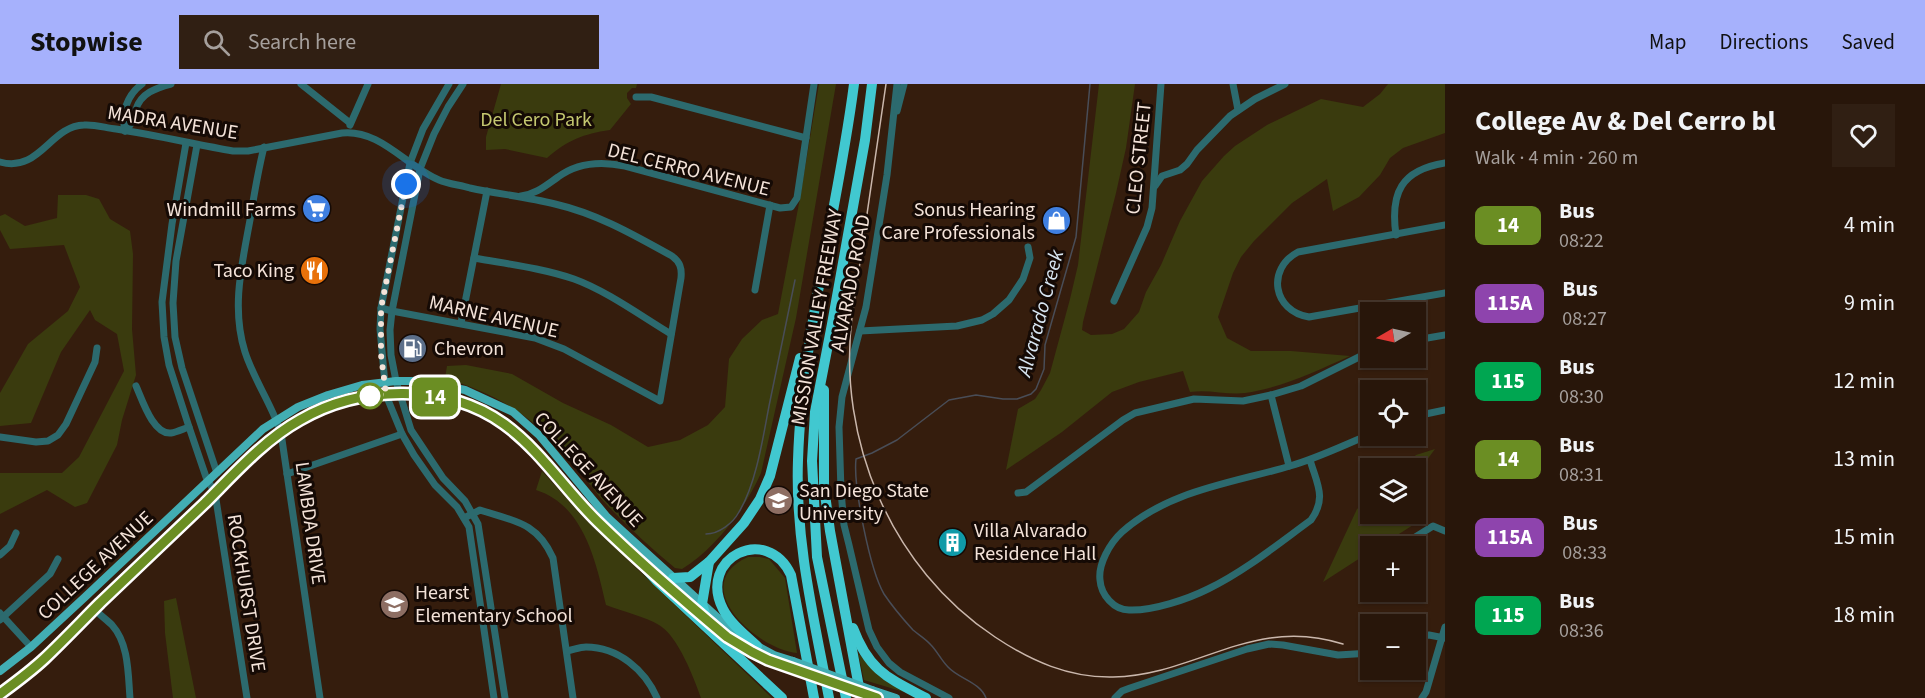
<!DOCTYPE html>
<meta charset="utf-8">
<style>
body{margin:0;font-family:"Source Sans 3",sans-serif;background:#301f13;color:#f1f3f6;height:100vh;display:flex;flex-direction:column;font-size:22px;white-space:nowrap}
*{box-sizing:border-box;margin:0}
p{font-size:20px;color:#a59f9c}
.icon{flex:none;width:33px;height:33px;fill:none;stroke:currentColor;stroke-width:2;stroke-linecap:round;stroke-linejoin:round}
.map{position:relative;flex:1;overflow:hidden}
.panel{display:flex;flex-direction:column;background:#28160a;width:480px}
.panel>*{flex:none}
.badge{padding:0 12px;border-radius:9px;font-size:21px;line-height:39px}
.needle{width:39px;rotate:261deg}
.fabs{position:absolute;left:1360px;top:218px;display:grid;gap:12px}
.fabs a{display:grid;place-items:center;width:66px;height:66px;border-radius:0px;background:#28160a;box-shadow:0 2px 4px #0004,0 0 0 2px #44352b;font-size:30px}
.you{position:absolute;width:30px;height:30px;margin:-15px;border:4px solid #fff;border-radius:50%;background:#1a73e8;box-shadow:0 0 0 9px #1a73e833}
.map>.badge{position:absolute;translate:-50% -50%;box-shadow:0 0 0 3px #fff}
.round{display:grid;place-items:center;flex:none;width:63px;height:63px;border-radius:0px;background:#301f13}
.summary{display:flex;align-items:center;justify-content:space-between;height:102px;padding:0 30px}
h1{font-size:28px;font-weight:700;line-height:45px}
ul{padding:0;list-style:none}
li{display:flex;align-items:center;gap:18px;height:78px;padding:0 30px}
li div{flex:1}
li b{display:block;font-size:22px}
li em{font-style:normal}
li .badge{min-width:66px;font-weight:700;text-align:center}
header{display:flex;align-items:center;gap:36px;box-sizing:border-box;height:84px;padding:0 30px;background:#a6b1fc;color:#111}
header strong{font-size:28px}
nav{display:flex;gap:33px;margin-inline-start:auto;font-size:21px}
.search{width:420px;height:54px;background:#301f13;display:flex;align-items:center;gap:15px;box-sizing:border-box;padding:0 21px;border-radius:0px;color:#a59f9c;font-size:22px}
main{display:flex;flex:1;min-height:0}
.map>svg:first-child{display:block}
.green{fill:#3a3b0e}
.lines{fill:none;stroke-linecap:round;stroke-linejoin:round}
.stream{stroke:#494d57;stroke-width:1.5}
.minor{stroke:#2c6a6e;stroke-width:7}
.major{stroke:#42adb3;stroke-width:8}
.highway{stroke:#41c8d0;stroke-width:10}
.tram{stroke:#cab7ac;stroke-width:1.5}
.major-bridge{stroke:#42adb3;stroke-width:8}
.line-casing{stroke:#fff;stroke-width:14}
.line{stroke:#6b8e23;stroke-width:9}
.walk{stroke:#f4e3d9;stroke-width:6;stroke-dasharray:0 10.8}
.stop-dot{fill:#fff;stroke:#6b8e23;stroke-width:3}
.labels{text-anchor:middle;stroke-width:6;stroke-linejoin:round;paint-order:stroke}
.park-label{font-size:20px;fill:#c4c870;stroke:#150a05}
.street-label{font-size:20px;fill:#f4e3d9;stroke:#150a05}
.poi-label{font-size:20px;fill:#f4e3d9;stroke:#150a05;text-anchor:start}
.water-label{font-size:21px;font-style:italic;fill:#d8e6f2;stroke:#150a05}
</style>
<header>
<strong>Stopwise</strong>
<div class="search"><svg class="icon" aria-label="search" viewBox="0 0 24 24"><circle cx="10" cy="10" r="6"/><path d="M15 15l6 6"/></svg>Search here</div>
<nav><a>Map</a><a>Directions</a><a>Saved</a></nav>
</header>
<main>
<div class="map">
<svg width="1445" height="614" viewBox="0 0 1445 614">
<rect width="100%" height="100%" fill="#351d0d"/>
<g class="green">
<path d="M 501,0 L 637,0 L 636,4 L 632,4 L 627,9 L 627,14 L 631,20 L 610,46 C 583,50 568,56 547,74 L 505,65 L 486,66 L 486,53 Z"/>
<path d="M 819,0 L 836,0 L 796,234 L 761,389 C 745,425 715,465 682,485 L 675,484 C 651,464 629,444 608,422 C 593,406 581,388 567,372 C 532,331 496,310 445,294 L 447,282 L 466,281 L 512,290 L 563,319 L 611,341 L 648,363 L 680,356 L 708,341 L 725,323 L 729,275 L 742,255 L 762,236 L 778,230 L 800,114 Z"/>
<path d="M 1099,0 L 1135,0 L 1126,64 L 1116,109 L 1083,238 L 1082,246 L 1091,251 L 1112,250 L 1124,245 L 1139,228 L 1146,208 L 1161,181 L 1180,137 L 1202,97 L 1224,72 L 1235,62 L 1267,41 L 1321,15 L 1363,23 L 1380,10 L 1388,0 L 1445,0 L 1445,49 L 1403,64 L 1390,74 L 1380,91 L 1359,113 L 1333,127 L 1327,95 L 1292,119 L 1254,157 L 1241,173 L 1233,189 L 1218,233 L 1227,254 L 1251,267 L 1291,267 L 1350,272 C 1316,287 1282,304 1245,309 C 1227,311 1208,305 1190,308 L 1183,287 L 1139,298 L 1112,308 L 1062,348 L 1006,386 L 1018,325 L 1035,315 L 1041,306 L 1050,289 L 1070,215 L 1078,181 Z"/>
<path d="M 58,111 L 86,111 L 99,115 L 110,135 L 130,147 L 133,170 L 132,245 L 136,291 L 122,336 L 117,361 L 87,419 L 75,423 L 47,406 L 0,430 L 0,389 L 62,389 L 79,373 L 124,287 L 117,250 L 95,236 L 90,226 L 61,268 L 31,339 L 0,342 L 0,309 L 28,260 L 68,227 L 80,203 L 64,161 L 10,165 L 0,146 L 0,132 L 5,130 L 25,142 L 57,134 Z"/>
<path d="M 1435,365 L 1418,388 L 1421,436 L 1380,462 L 1371,462 L 1371,467 L 1323,498 L 1357,425 L 1371,413 L 1371,429 L 1416,429 L 1416,384 L 1402,384 L 1416,371 Z"/>
<path d="M 542,387 L 586,436 L 772,614 L 701,614 C 694,594 678,552 659,541 C 646,533 621,527 606,521 C 596,478 584,421 536,406 Z"/>
<path d="M 748,473 L 760,473 L 769,475 L 785,494 L 797,569 C 756,565 686,501 748,473 Z"/>
<path d="M 176,514 L 196,614 L 173,614 L 165,549 L 164,517 Z"/>
<path d="M 858,569 L 878,590 L 901,605 L 904,608 L 864,596 Z"/>
</g>
<g class="lines">
<g class="stream">
<path d="M 706,450 C 719,450 733,439 739,428 C 756,400 763,354 769,322 C 778,280 786,238 795,196"/>
<path d="M 986,614 C 980,598 959,595 948,583 C 941,576 937,567 931,561 C 926,555 919,551 913,546 C 903,535 892,522 884,510 C 870,486 853,402 856,375 L 872,369 L 897,356 L 949,316 L 976,311 L 1003,315 L 1017,315 L 1031,310 L 1036,305 L 1044,285 L 1045,261 L 1076,153 L 1090,0"/>
</g>
<g class="minor">
<path d="M 301,0 L 350,39"/>
<path d="M 449,0 L 423,45 L 410,79 L 381,224 L 380,245 L 386,311 L 402,350 L 414,371 L 435,401 L 457,423 L 469,443 L 494,614"/>
<path d="M 463,0 L 448,23 L 434,50 L 420,85 L 392,227 L 390,246 L 391,271 L 396,297 L 411,346 L 443,394 L 465,417 L 478,440 L 505,614"/>
<path d="M 897,0 L 887,91 L 866,223 L 842,313 L 839,343 L 841,407 L 844,441 L 849,461 L 869,546 L 877,563 L 889,579 L 900,588 L 949,614"/>
<path d="M 1233,0 L 1238,26"/>
<path d="M 636,13 L 651,13 L 806,54"/>
<path d="M 897,27 L 904,0"/>
<path d="M 350,41 L 368,0"/>
<path d="M 125,47 C 134,38 132,36 136,25 C 141,9 156,4 171,0"/>
<path d="M 125,47 C 121,29 127,11 142,0"/>
<path d="M 186,59 L 172,140 L 162,218 L 164,253 L 169,281 L 189,343 L 206,393 L 215,409 L 247,614"/>
<path d="M 197,61 L 176,177 L 173,219 L 175,253 L 182,284 L 217,389"/>
<path d="M 264,63 C 258,87 254,111 250,136 C 242,180 231,224 245,268 C 254,296 272,321 281,349 L 320,614"/>
<path d="M 0,78 C 40,89 50,42 84,41 C 94,40 106,44 116,45 C 155,51 194,60 233,67 L 248,67 L 342,49 C 380,45 406,82 439,96 C 448,100 460,101 470,104 C 498,110 527,113 555,120 C 598,130 634,151 672,172 C 680,178 682,184 681,194 L 660,317 L 564,265 L 535,254 L 392,227 L 381,224"/>
<path d="M 1155,102 L 1162,92 L 1180,86 L 1187,80 L 1197,66 L 1230,32 L 1255,15 L 1285,0"/>
<path d="M 521,112 C 536,110 545,102 558,93 C 578,78 601,77 625,82 L 780,124 L 791,123 L 797,114 L 814,0"/>
<path d="M 1445,141 L 1298,168 C 1266,185 1273,227 1309,233 L 1445,209"/>
<path d="M 1396,151 C 1390,109 1401,86 1445,79"/>
<path d="M 474,174 C 507,180 542,184 574,195 C 607,207 641,232 671,250"/>
<path d="M 755,206 L 770,121"/>
<path d="M 1114,217 L 1147,143 L 1152,124 L 1161,0"/>
<path d="M 461,239 L 487,107"/>
<path d="M 860,247 L 957,242 L 982,236 L 993,230 L 1009,216 L 1023,195 L 1030,174 L 1028,163"/>
<path d="M 1416,256 L 1445,251"/>
<path d="M 136,302 C 142,315 153,351 171,349 C 177,348 183,345 189,343"/>
<path d="M 1271,311 L 1289,382"/>
<path d="M 1416,332 L 1445,326"/>
<path d="M 0,353 L 36,358 L 48,357 L 58,351 L 66,340 L 95,278 L 97,264"/>
<path d="M 1310,376 C 1317,400 1327,414 1311,436 C 1278,460 1245,487 1208,505 C 1188,515 1153,527 1129,526 C 1114,526 1101,511 1100,496 C 1098,480 1110,459 1122,448 C 1169,406 1233,399 1290,382 C 1318,374 1344,361 1371,350"/>
<path d="M 287,390 L 402,350"/>
<path d="M 1018,409 L 1026,408 L 1123,336 L 1135,329 L 1194,315 L 1243,317 L 1271,311 L 1301,302 L 1371,267"/>
<path d="M 464,434 L 480,426 C 514,437 537,438 553,474 L 573,614"/>
<path d="M 1401,462 L 1433,442 L 1445,447"/>
<path d="M 0,471 L 10,462 L 16,449"/>
<path d="M 94,525 C 100,531 107,536 112,541 C 129,560 128,590 130,614"/>
<path d="M 0,529 L 31,563"/>
<path d="M 0,536 L 50,490 L 58,475"/>
<path d="M 1416,553 L 1429,551 L 1445,554"/>
<path d="M 567,567 C 573,566 580,563 586,563 C 618,563 645,586 657,614"/>
<path d="M 1115,614 L 1122,607 L 1130,604 L 1247,565 L 1269,560 L 1283,561 L 1338,571 L 1371,569"/>
<path d="M 1422,614 L 1426,608 L 1445,543"/>
</g>
<g class="major">
<path d="M 691,522 C 725,552 750,570 794,585"/>
<path d="M 752,559 L 774,571 L 793,577"/>
<path d="M 0,587 L 31,563 L 85,513 L 263,345 L 298,323 L 328,311 L 362,301 L 396,297 L 423,297 L 465,306 L 513,328 L 539,351 L 607,433 L 728,543 L 741,552"/>
<path d="M 872,606 L 896,614"/>
<path d="M 0,610 L 42,577 L 268,359 C 278,351 289,341 301,335 C 371,298 464,301 524,356 C 537,367 547,381 558,394 C 580,418 601,441 625,463"/>
</g>
<g class="highway">
<path d="M 824,306 L 824,403 L 830,447 L 861,614"/>
<path d="M 623,460 L 657,497 L 782,614"/>
<path d="M 673,494 L 690,493 L 709,478 L 744,439 L 760,415 L 770,392 L 800,274"/>
<path d="M 707,536 L 702,520 L 709,478"/>
<path d="M 853,544 C 869,587 888,594 926,614"/>
<path d="M 757,562 C 745,551 730,539 723,525 C 697,474 767,439 791,491 L 814,614"/>
<path d="M 829,614 C 814,535 795,457 798,376 C 802,249 838,126 854,0"/>
<path d="M 846,614 L 817,473 L 812,377 L 815,328 L 832,240 L 865,56 L 872,0"/>
</g>
<path class="tram" d="M 886,0 L 852,233 C 837,356 891,484 995,553 C 1031,577 1069,594 1113,593 C 1198,591 1253,531 1343,560"/>
<g class="major-bridge">
<path d="M 793,577 L 872,606"/>
<path d="M 794,585 L 873,612"/>
</g>
</g>
<g class="lines">
<defs>
<path id="line" d="M 0,610 C 15,599 30,588 44,575 C 63,557 81,538 100,519 C 135,486 170,452 205,419 C 234,390 264,356 300,336 C 360,301 447,299 504,340 C 541,367 566,407 598,438 C 639,478 683,516 727,553 L 752,568 L 768,576 L 877,614"/>
</defs>
<use href="#line" class="line-casing"/>
<use href="#line" class="line"/>
<path class="walk" d="M 370,312 L 386,310 L 381,271 L 381,224 L 406,100"/>
</g>
<defs>
<symbol id="supermarket-disc" viewBox="-11 -11 22 22"><circle r="9.5" fill="#3f7fe0" stroke="#150a05"/><path d="M-6-5.5h2.5l.6 2H6L4.5 2H-2.5L-4.4-4H-6ZM-1.5 3.2a1.3 1.3 0 1 0 .1 0ZM3 3.2a1.3 1.3 0 1 0 .1 0Z" fill="#fff"/></symbol>
<symbol id="shop-disc" viewBox="-11 -11 22 22"><circle r="9.5" fill="#3f7fe0" stroke="#150a05"/><path d="M-5-2.5h2.3a2.7 3.5 0 0 1 5.4 0H5L5.5 6h-11ZM-1.5-2.5h3a1.5 2.3 0 0 0-3 0Z" fill="#fff"/></symbol>
<symbol id="restaurant-disc" viewBox="-11 -11 22 22"><circle r="9.5" fill="#e8710a" stroke="#150a05"/><path d="M-5-6h1v4h1v-4h1v4h1v-4h1v5L-1.5 .5V6h-2V.5L-5-1ZM5-6V6H3V1.5H1.5Q1.5-4 5-6Z" fill="#fff"/></symbol>
<symbol id="fuel-disc" viewBox="-11 -11 22 22"><circle r="9.5" fill="#5c6f8a" stroke="#150a05"/><path d="M-5.5-6h7V0h2V4h1.3V-2.5L3-4.5l.8-.8L6-3V5H2.5V1h-1V6h-7ZM-4.2-4.7v3.2H.2V-4.7Z" fill="#fff"/></symbol>
<symbol id="university-disc" viewBox="-11 -11 22 22"><circle r="9.5" fill="#8d6e63" stroke="#150a05"/><path d="M0-5L7-2L0 1L-7-2ZM-4 1L0 2.5L4 1V4Q0 6-4 4Z" fill="#fff"/></symbol>
<symbol id="building-disc" viewBox="-11 -11 22 22"><circle r="9.5" fill="#0f9aa8" stroke="#150a05"/><path d="M-4-6H4V6H1V3H-1V6H-4ZM-2.5-4.3h1.7v1.8h-1.7ZM.8-4.3h1.7v1.8H.8ZM-2.5-1h1.7V.8h-1.7ZM.8-1h1.7V.8H.8Z" fill="#fff"/></symbol>
<symbol id="school-disc" viewBox="-11 -11 22 22"><circle r="9.5" fill="#8d6e63" stroke="#150a05"/><path d="M0-5L7-2L0 1L-7-2ZM-4 1L0 2.5L4 1V4Q0 6-4 4Z" fill="#fff"/></symbol>
</defs>
<g fill-rule="evenodd">
<use href="#supermarket-disc" x="300" y="108" width="33" height="33"/>
<use href="#shop-disc" x="1040" y="120" width="33" height="33"/>
<use href="#restaurant-disc" x="298" y="170" width="33" height="33"/>
<use href="#fuel-disc" x="396" y="248" width="33" height="33"/>
<use href="#university-disc" x="762" y="400" width="33" height="33"/>
<use href="#building-disc" x="936" y="442" width="33" height="33"/>
<use href="#school-disc" x="378" y="504" width="33" height="33"/>
</g>
<circle class="stop-dot" cx="370" cy="312" r="12"/>
<g class="labels">
<g class="park-label">
<text x="536" y="42">Del Cero Park</text>
</g>
<g class="street-label">
<text transform="translate(173 38) rotate(9)" y="7">MADRA AVENUE</text>
<text transform="translate(1138 74) rotate(-84)" y="7">CLEO STREET</text>
<text transform="translate(689 85) rotate(14)" y="7">DEL CERRO AVENUE</text>
<text transform="translate(850 199) rotate(-79)" y="7">ALVARADO ROAD</text>
<text transform="translate(494 232) rotate(13)" y="7">MARNE AVENUE</text>
<text transform="translate(816 233) rotate(-80)" y="7">MISSION VALLEY FREEWAY</text>
<text transform="translate(589 385) rotate(47)" y="7">COLLEGE AVENUE</text>
<text transform="translate(311 439) rotate(82)" y="7">LAMBDA DRIVE</text>
<text transform="translate(95 481) rotate(-43)" y="7">COLLEGE AVENUE</text>
<text transform="translate(247 509) rotate(81)" y="7">ROCKHURST DRIVE</text>
</g>
<g class="poi-label">
<text x="296" y="132" text-anchor="end">Windmill Farms</text>
<text x="1035" y="132" text-anchor="end">Sonus Hearing<tspan x="1035" dy="23">Care Professionals</tspan></text>
<text x="294" y="193" text-anchor="end">Taco King</text>
<text x="434" y="271">Chevron</text>
<text x="799" y="413">San Diego State<tspan x="799" dy="23">University</tspan></text>
<text x="974" y="453">Villa Alvarado<tspan x="974" dy="23">Residence Hall</tspan></text>
<text x="415" y="515">Hearst<tspan x="415" dy="23">Elementary School</tspan></text>
</g>
<g class="water-label">
<text transform="translate(1040 229) rotate(-75)" y="7">Alvarado Creek</text>
</g>
</g>
</svg>
<div class="fabs">
<a><svg class="needle" viewBox="-14 -14 28 28"><path d="M0-13l5 13h-10z" fill="#e53935"/><path d="M0 13l5-13h-10z" fill="#a59f9c"/></svg></a>
<a><svg class="icon" aria-label="locate" viewBox="0 0 24 24"><circle cx="12" cy="12" r="6"/><path d="M12 2v4M12 18v4M2 12h4M18 12h4"/></svg></a>
<a><svg class="icon" aria-label="layers" viewBox="0 0 24 24"><path d="M12 4l9 5-9 5-9-5zM3 14l9 5 9-5"/></svg></a>
<a>+</a>
<a>−</a>
</div>
<div class="you" style="left:406px;top:100px"></div>
<b class="badge" style="left:435px;top:313px;background:#6b8e23;color:#fff">14</b>
</div>
<section class="panel">
<div class="summary"><div><h1>College Av &amp; Del Cerro bl</h1><p>Walk · 4 min · 260 m</p></div><a class="round"><svg class="icon" aria-label="heart" viewBox="0 0 24 24"><path d="M12 20l-8-8c-3-5 5-10 8-4 3-6 11-1 8 4z"/></svg></a></div>
<ul>
<li><span class="badge" style="background:#6b8e23;color:#fff">14</span><div><b>Bus</b><p>08:22</p></div><em>4 min</em></li>
<li><span class="badge" style="background:#8e44ad;color:#fff">115A</span><div><b>Bus</b><p>08:27</p></div><em>9 min</em></li>
<li><span class="badge" style="background:#00a651;color:#fff">115</span><div><b>Bus</b><p>08:30</p></div><em>12 min</em></li>
<li><span class="badge" style="background:#6b8e23;color:#fff">14</span><div><b>Bus</b><p>08:31</p></div><em>13 min</em></li>
<li><span class="badge" style="background:#8e44ad;color:#fff">115A</span><div><b>Bus</b><p>08:33</p></div><em>15 min</em></li>
<li><span class="badge" style="background:#00a651;color:#fff">115</span><div><b>Bus</b><p>08:36</p></div><em>18 min</em></li>
</ul>
</section>
</main>
